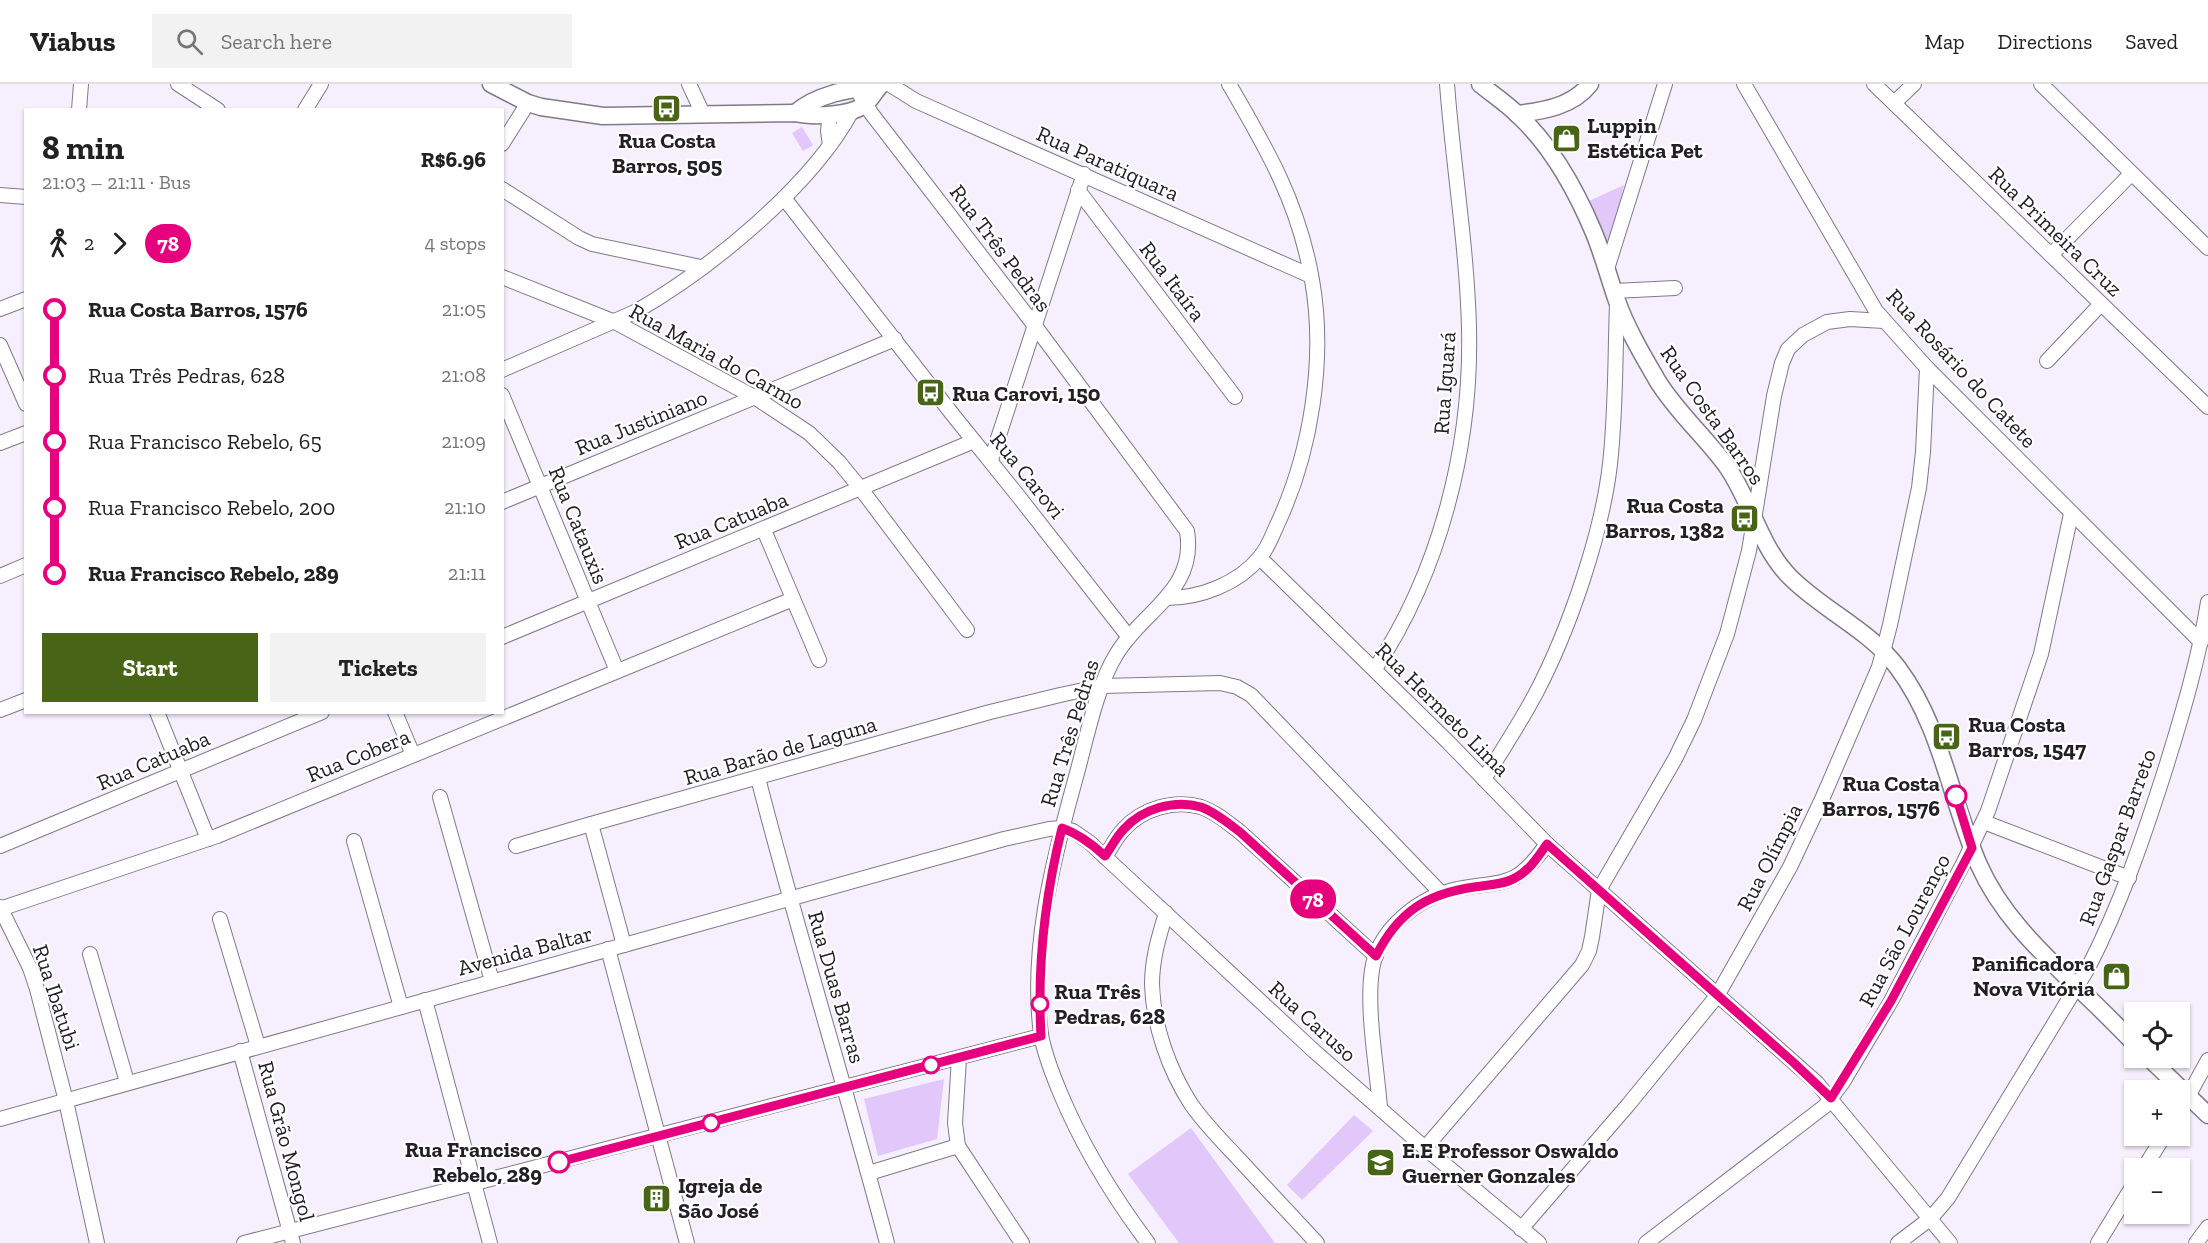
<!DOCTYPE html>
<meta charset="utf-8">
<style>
body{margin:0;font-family:"Zilla Slab",serif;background:#f2f2f2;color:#222;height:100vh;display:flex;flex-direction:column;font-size:22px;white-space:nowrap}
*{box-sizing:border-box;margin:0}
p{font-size:20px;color:#767676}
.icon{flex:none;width:33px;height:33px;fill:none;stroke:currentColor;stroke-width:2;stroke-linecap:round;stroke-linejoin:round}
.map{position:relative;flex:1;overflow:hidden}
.drawer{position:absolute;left:24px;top:24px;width:480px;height:606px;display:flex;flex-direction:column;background:#fff;border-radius:0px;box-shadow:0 2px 4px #0004}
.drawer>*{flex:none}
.badge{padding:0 12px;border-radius:20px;font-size:21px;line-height:39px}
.fabs{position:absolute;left:2124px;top:918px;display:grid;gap:12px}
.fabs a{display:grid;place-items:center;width:66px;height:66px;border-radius:0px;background:#fff;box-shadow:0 2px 4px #0004;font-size:30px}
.map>.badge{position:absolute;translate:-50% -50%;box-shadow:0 0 0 3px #fff}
.legs{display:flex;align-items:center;gap:9px;height:66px;padding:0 18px;font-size:20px}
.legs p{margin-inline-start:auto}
.headline{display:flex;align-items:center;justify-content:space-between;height:102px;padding:0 18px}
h1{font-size:33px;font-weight:800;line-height:45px}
.action{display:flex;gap:12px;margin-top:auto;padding:12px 18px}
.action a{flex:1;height:69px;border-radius:0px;background:#486416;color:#fff;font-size:24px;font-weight:800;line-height:69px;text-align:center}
.action a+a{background:#f2f2f2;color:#222}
ul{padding:0 18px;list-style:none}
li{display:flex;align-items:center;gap:21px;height:66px;font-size:22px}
li i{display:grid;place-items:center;width:9px;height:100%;margin:0 8px;background:currentColor}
li i::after{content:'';width:15px;height:15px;margin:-8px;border:4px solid;border-radius:50%;background:#fff}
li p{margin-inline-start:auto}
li:first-child i{background:linear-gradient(#0000 50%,currentColor 0)}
li:last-child i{background:linear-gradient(currentColor 50%,#0000 0)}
header{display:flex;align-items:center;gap:36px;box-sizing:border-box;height:84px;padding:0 30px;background:#fff;border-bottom:2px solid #e0e0e0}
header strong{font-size:28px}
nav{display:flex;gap:33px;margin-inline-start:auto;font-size:21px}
.search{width:420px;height:54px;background:#f2f2f2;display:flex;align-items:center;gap:15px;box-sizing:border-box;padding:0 21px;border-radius:0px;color:#767676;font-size:22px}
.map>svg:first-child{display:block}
.green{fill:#e1c7fa}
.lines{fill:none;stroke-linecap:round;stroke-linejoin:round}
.minor-casing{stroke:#807a87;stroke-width:16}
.major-casing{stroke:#807a87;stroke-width:19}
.minor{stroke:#fff;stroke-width:14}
.major{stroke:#fff;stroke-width:16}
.line-1-casing{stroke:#fff;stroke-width:14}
.line-1{stroke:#e6007e;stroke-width:9}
.stop-1-dot{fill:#fff;stroke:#e6007e;stroke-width:3}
.labels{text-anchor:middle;stroke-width:4.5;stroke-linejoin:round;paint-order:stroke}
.poi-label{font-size:22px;font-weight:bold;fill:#222025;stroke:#fff;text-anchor:start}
.street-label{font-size:22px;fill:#222025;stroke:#fff}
.stop-label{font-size:22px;font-weight:bold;fill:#222025;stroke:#fff;text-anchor:end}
</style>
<header>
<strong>Viabus</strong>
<div class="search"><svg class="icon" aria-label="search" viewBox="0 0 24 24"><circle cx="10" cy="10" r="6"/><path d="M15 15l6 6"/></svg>Search here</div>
<nav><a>Map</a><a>Directions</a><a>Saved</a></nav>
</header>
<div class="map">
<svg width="2208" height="1159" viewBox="0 0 2208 1159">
<rect width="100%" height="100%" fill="#f6effd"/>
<g class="green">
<path d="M 802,43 L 813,61 L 803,67 L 792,49 Z"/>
<path d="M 1624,101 L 1610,167 L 1587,118 Z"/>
<path d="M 944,995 L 937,1055 L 878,1072 L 864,1015 Z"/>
<path d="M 1354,1031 L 1373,1047 L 1302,1116 L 1287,1101 Z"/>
<path d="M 1191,1044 L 1275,1159 L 1179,1159 L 1128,1090 Z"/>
</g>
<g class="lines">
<defs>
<g id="minor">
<path d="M 178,0 L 218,26"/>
<path d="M 689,0 L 703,30"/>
<path d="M 889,0 L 916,17 L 1311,192"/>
<path d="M 1744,0 L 1876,227 L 1927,284 L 2201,558"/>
<path d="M 1874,0 L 2208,323"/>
<path d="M 2041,0 L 2208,164"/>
<path d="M 860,11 L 871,29 L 1035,242 L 1187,447 C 1197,507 1142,527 1116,571 C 1096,603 1085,662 1074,700 C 1052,780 1030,867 1041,950 C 1044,969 1052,989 1059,1006 C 1082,1062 1112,1111 1148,1159"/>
<path d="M 1894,19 L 1914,0"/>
<path d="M 79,26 L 81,0"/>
<path d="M 305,26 L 321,0"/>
<path d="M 502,60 L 528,19"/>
<path d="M 830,61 L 828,47 L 830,30"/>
<path d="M 502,105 L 579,154 L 592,160 L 701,183"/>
<path d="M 1078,106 L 1235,313"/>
<path d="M 0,111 L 26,113"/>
<path d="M 784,114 L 953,331 L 1019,413 L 1128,552"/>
<path d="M 2051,171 L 2131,90"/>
<path d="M 1607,185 L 1665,0"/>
<path d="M 502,193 L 615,238 L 756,314 L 809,349 L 839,378 L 861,405 L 967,546"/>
<path d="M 1614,207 L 1675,204"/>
<path d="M 0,225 L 26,215"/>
<path d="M 0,261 L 26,320"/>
<path d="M 2047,277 L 2101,220"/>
<path d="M 502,286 L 635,228 C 710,185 811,103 852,27"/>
<path d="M 502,311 L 617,587"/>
<path d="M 0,359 L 26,349"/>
<path d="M 991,376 L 1084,90"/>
<path d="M 502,418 L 895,255"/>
<path d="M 764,446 L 819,576"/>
<path d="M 1260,474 L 1448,658 L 1547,760 L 1817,999 L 1950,1159"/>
<path d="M 0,492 L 26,481"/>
<path d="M 1167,514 C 1200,514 1238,500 1260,473 C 1268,464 1272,452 1277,441 C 1311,369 1326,275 1312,196 C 1299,120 1267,65 1229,0"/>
<path d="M 502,553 L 974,357"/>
<path d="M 1375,585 C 1440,487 1472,362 1469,244 C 1467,163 1453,81 1447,0"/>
<path d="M 0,626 L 26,616"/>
<path d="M 157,628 L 208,755"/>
<path d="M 395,628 L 413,671"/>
<path d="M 758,694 C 798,850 846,1004 887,1159"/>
<path d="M 1484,695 C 1502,667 1520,639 1536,609 C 1569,546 1602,450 1610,380 C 1616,327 1615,273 1617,220"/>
<path d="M 440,713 L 492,897"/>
<path d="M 1984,738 L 2129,794"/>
<path d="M 354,757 L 401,923"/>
<path d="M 0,762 L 322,628"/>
<path d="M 516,762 L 591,740"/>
<path d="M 1105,773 C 1111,764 1116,753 1124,745 C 1142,725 1174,715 1201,723 C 1216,728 1228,739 1240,748 L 1376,872"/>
<path d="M 0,823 L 30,884 L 37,905 L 66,1017 L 97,1159"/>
<path d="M 0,825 L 217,752 L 793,515"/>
<path d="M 1166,829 C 1159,852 1152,875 1152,900 C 1153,941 1169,986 1191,1020 C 1204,1039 1221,1056 1236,1072 C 1263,1101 1290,1130 1317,1159"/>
<path d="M 220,835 L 258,962"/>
<path d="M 624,861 L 591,740 L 990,628 L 1060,611 L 1102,602 L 1220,599 L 1237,603 L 1251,611 L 1441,809"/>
<path d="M 608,865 L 687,1159"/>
<path d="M 90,870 L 127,998"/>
<path d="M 425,916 L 490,1159"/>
<path d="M 240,967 L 293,1159"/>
<path d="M 959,974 L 955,1039 L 958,1062 L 1022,1159"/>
<path d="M 1380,1024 C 1377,983 1366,926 1372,886 C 1378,845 1419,813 1457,805 C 1506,796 1515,805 1547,760"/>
<path d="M 2180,1027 L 2208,976"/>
<path d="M 0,1035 L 1004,755 L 1049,745 L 1062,744 L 1073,747 L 1089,758 L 1314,967 L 1425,1064 L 1539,1159"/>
<path d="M 1425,1064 L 1582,881 L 1589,867 L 1592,853 L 1599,806 L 1675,675 L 1694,636 L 1727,550 L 1749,467 L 1774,312 L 1782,279 L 1788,265 L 1803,251 L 1827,238 L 1850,235 L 1884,237"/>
<path d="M 2144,1084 L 2164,1052"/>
<path d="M 869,1089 L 958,1062"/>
<path d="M 1521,1145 L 1628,1021 L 1717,912 L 1790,783 L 1823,713 L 1879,583 L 1890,541 L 1919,404 L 1923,368 L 1927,284"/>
<path d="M 244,1159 L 1041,952"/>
<path d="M 1646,1159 L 1825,1022 L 1843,998 L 1891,917 L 1964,778 L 1988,727 L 2041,570 L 2071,430"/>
<path d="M 1898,1159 L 1931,1134 L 1948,1114 L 2088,884 C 2121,820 2144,752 2166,683 C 2183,628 2199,574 2208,518"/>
<path d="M 2098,1159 L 2134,1100"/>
<path d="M 2196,1159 L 2208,1143"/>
</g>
<g id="major">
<path d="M 491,0 L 528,19 L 541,23 L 603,32 L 795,29 C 812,33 850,32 864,21 C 872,15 875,6 882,0"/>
<path d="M 1480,0 C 1492,10 1506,19 1517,30 C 1551,61 1576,106 1594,149 C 1603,171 1609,194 1617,217 C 1627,245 1642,270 1657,296 C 1677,329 1706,353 1728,384 C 1751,418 1760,462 1789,492 C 1822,526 1869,545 1898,584 C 1942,643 1950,715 1979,781 C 2001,831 2041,868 2079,905 C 2098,922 2116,941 2134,959"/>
<path d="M 795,29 C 815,12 851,2 876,5"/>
<path d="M 1517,30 C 1544,27 1573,22 1590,0"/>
<path d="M 2149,974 L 2208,1031"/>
</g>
</defs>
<use href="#minor" class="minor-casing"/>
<use href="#major" class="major-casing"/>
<use href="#minor" class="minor"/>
<use href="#major" class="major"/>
</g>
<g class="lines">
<defs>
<path id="line-1" d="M 559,1078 L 1041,952 C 1037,882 1045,812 1062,744 C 1079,750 1092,760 1105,772 C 1111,764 1116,753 1124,745 C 1142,725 1174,715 1201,723 C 1215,728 1228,739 1240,748 L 1376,872 C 1398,828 1426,810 1474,803 C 1487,801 1503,801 1515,794 C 1529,787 1538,773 1547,760 L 1793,978 L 1831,1014 L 1891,917 L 1972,764 L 1956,712"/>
</defs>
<use href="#line-1" class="line-1-casing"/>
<use href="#line-1" class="line-1"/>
</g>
<defs>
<symbol id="bus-square" viewBox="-11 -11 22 22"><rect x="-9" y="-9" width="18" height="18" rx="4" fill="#486416" stroke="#fff"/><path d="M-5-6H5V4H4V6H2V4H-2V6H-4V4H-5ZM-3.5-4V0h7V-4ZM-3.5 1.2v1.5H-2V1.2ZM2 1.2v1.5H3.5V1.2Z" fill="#fff"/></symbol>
<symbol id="shop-square" viewBox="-11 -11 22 22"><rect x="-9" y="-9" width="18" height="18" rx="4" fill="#486416" stroke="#fff"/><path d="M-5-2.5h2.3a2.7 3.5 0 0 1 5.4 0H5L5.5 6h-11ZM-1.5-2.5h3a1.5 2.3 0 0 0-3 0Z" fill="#fff"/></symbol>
<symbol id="school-square" viewBox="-11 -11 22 22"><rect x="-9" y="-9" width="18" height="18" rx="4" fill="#486416" stroke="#fff"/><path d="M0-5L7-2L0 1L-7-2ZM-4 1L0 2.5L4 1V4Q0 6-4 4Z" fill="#fff"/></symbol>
<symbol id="building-square" viewBox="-11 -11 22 22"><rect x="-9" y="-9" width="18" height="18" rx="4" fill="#486416" stroke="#fff"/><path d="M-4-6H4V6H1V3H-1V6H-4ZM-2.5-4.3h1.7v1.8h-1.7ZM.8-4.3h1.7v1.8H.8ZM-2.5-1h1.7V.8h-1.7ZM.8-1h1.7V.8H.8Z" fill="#fff"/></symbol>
</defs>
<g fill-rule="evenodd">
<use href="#bus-square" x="650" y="8" width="33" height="33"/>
<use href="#shop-square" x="1550" y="38" width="33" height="33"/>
<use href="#bus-square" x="914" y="292" width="33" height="33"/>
<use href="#bus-square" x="1728" y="418" width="33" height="33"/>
<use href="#bus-square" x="1930" y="636" width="33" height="33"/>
<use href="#shop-square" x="2100" y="876" width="33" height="33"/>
<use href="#school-square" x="1364" y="1062" width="33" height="33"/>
<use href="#building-square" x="640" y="1098" width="33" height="33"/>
</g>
<g class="stop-1-dot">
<circle cx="1956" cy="712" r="10"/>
<circle cx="1040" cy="920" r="8"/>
<circle cx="931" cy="981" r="8"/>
<circle cx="711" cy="1039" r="8"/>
<circle cx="559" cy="1078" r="10"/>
</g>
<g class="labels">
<g class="poi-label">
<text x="1587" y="49">Luppin<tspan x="1587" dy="25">Estética Pet</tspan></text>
<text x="667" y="64" text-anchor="middle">Rua Costa<tspan x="667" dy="25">Barros, 505</tspan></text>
<text x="952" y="317">Rua Carovi, 150</text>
<text x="1724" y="429" text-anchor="end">Rua Costa<tspan x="1724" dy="25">Barros, 1382</tspan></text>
<text x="1968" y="648">Rua Costa<tspan x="1968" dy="25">Barros, 1547</tspan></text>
<text x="2095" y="887" text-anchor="end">Panificadora<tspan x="2095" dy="25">Nova Vitória</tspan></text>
<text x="1402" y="1074">E.E Professor Oswaldo<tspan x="1402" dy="25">Guerner Gonzales</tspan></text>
<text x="678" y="1109">Igreja de<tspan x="678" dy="25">São José</tspan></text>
</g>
<g class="street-label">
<text transform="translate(1108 79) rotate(24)" y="8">Rua Paratiquara</text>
<text transform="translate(2056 147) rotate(44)" y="8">Rua Primeira Cruz</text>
<text transform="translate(1001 164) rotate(53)" y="8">Rua Três Pedras</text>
<text transform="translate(1173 197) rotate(53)" y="8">Rua Itaíra</text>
<text transform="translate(717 272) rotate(29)" y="8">Rua Maria do Carmo</text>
<text transform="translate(1962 284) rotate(47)" y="8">Rua Rosário do Catete</text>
<text transform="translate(1444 299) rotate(-86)" y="8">Rua Iguará</text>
<text transform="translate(1713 331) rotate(55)" y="8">Rua Costa Barros</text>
<text transform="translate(641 338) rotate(-22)" y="8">Rua Justiniano</text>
<text transform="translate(1028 391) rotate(51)" y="8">Rua Carovi</text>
<text transform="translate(731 436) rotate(-22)" y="8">Rua Catuaba</text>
<text transform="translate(579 441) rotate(68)" y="8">Rua Catauxis</text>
<text transform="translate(1443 625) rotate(45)" y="8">Rua Hermeto Lima</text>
<text transform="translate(1069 649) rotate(-73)" y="8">Rua Três Pedras</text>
<text transform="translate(780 666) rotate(-16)" y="8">Rua Barão de Laguna</text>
<text transform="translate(358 671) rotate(-22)" y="8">Rua Cobera</text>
<text transform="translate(153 676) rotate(-23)" y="8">Rua Catuaba</text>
<text transform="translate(2117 753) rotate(-70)" y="8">Rua Gaspar Barreto</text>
<text transform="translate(1769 773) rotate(-63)" y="8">Rua Olímpia</text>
<text transform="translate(1904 846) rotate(-62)" y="8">Rua São Lourenço</text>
<text transform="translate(525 866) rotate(-15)" y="8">Avenida Baltar</text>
<text transform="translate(837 903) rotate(74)" y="8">Rua Duas Barras</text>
<text transform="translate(57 913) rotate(72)" y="8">Rua Ibatubi</text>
<text transform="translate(1313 937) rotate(42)" y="8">Rua Caruso</text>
<text transform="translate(287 1057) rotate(75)" y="8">Rua Grão Mongol</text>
</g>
<g class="stop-label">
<text x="1940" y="707">Rua Costa<tspan x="1940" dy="25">Barros, 1576</tspan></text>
<text x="1054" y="915" text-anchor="start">Rua Três<tspan x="1054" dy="25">Pedras, 628</tspan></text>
<text x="542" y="1073">Rua Francisco<tspan x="542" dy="25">Rebelo, 289</tspan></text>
</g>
</g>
</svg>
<div class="fabs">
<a><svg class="icon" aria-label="locate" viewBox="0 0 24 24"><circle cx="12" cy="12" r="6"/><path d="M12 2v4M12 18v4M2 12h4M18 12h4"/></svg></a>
<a>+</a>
<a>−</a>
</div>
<b class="badge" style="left:1313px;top:815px;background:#e6007e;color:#fff">78</b>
<section class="drawer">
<div class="headline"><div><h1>8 min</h1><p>21:03 – 21:11 · Bus</p></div><b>R$6.96</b></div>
<div class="legs"><svg class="icon" aria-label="walk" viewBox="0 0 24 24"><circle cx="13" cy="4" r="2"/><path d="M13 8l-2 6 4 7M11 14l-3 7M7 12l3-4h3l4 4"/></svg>2<svg class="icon" aria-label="forward" viewBox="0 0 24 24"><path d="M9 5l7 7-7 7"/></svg><b class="badge" style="background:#e6007e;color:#fff">78</b><p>4 stops</p></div>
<ul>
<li><i style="color:#e6007e"></i><b>Rua Costa Barros, 1576</b><p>21:05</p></li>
<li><i style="color:#e6007e"></i><span>Rua Três Pedras, 628</span><p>21:08</p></li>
<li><i style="color:#e6007e"></i><span>Rua Francisco Rebelo, 65</span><p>21:09</p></li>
<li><i style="color:#e6007e"></i><span>Rua Francisco Rebelo, 200</span><p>21:10</p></li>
<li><i style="color:#e6007e"></i><b>Rua Francisco Rebelo, 289</b><p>21:11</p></li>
</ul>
<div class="action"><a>Start</a><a>Tickets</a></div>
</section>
</div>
